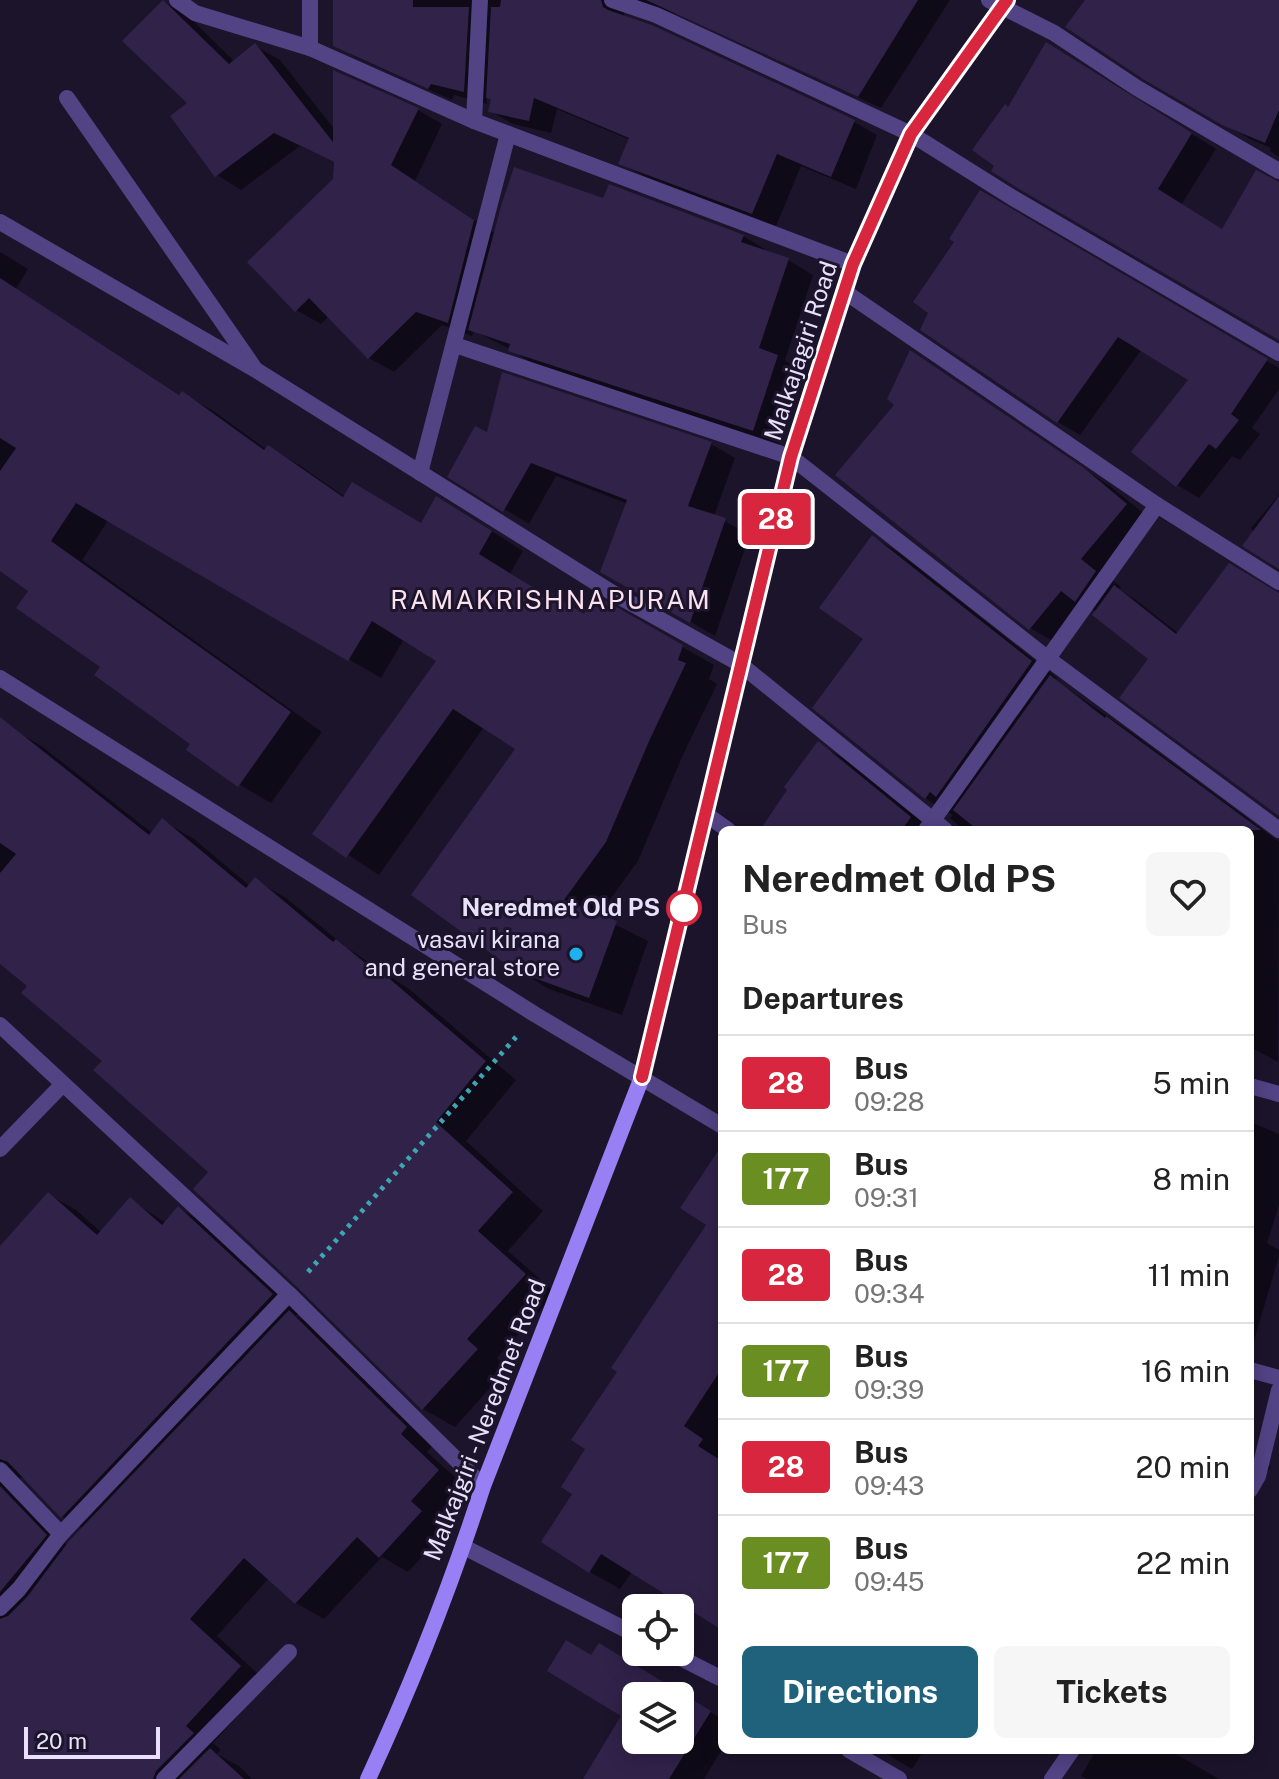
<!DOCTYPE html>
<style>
body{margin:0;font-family:"Public Sans",sans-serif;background:#f6f6f6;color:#222;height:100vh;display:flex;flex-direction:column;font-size:30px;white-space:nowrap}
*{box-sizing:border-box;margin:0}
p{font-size:26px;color:#767676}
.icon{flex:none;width:44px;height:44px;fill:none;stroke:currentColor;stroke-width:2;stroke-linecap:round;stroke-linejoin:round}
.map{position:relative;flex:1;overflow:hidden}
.panel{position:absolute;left:718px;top:826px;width:536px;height:928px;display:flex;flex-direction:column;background:#fff;border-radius:12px;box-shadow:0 4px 20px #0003}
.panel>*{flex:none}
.badge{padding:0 16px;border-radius:6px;font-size:28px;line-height:52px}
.buttons{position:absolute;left:622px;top:1594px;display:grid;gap:16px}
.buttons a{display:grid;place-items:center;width:72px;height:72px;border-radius:12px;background:#fff;box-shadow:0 4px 20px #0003;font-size:40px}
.scale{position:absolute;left:24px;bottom:20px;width:136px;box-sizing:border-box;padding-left:8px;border:4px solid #e9e0fc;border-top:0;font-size:22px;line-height:28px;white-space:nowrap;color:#e9e0fc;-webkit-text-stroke:6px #1c142b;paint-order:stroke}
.map>.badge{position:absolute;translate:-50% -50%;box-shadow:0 0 0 4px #fff}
h2{padding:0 24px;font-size:30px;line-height:72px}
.round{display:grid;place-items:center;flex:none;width:84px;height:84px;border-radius:12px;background:#f6f6f6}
.headline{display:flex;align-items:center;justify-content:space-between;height:136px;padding:0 24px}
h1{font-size:38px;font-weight:700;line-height:60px}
.action{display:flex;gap:16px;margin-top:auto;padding:16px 24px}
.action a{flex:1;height:92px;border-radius:12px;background:#20627c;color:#fff;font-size:32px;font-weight:700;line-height:92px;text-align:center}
.action a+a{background:#f6f6f6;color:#222}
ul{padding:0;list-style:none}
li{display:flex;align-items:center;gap:24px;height:96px;padding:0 24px;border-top:2px solid #e0e0e0}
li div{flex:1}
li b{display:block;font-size:30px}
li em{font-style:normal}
li .badge{min-width:88px;font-weight:700;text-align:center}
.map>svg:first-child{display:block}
.shadow{fill:#0007;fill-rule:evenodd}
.building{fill:#31224a;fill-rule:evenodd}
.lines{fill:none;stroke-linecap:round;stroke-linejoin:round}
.path{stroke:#3da6b4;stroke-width:5;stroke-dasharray:4 6;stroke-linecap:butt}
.minor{stroke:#524385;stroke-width:16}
.tertiary{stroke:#524385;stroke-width:16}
.secondary{stroke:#9880f4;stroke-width:16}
.line-casing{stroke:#fff;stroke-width:18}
.line{stroke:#d7263d;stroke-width:12}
.stop-dot{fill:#fff;stroke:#d7263d;stroke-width:4}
.poi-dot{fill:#1eb1eb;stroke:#1c142b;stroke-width:3}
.labels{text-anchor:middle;stroke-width:6;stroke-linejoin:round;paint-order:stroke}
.street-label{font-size:24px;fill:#e9e0fc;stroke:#1c142b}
.stop-label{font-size:24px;font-weight:bold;fill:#e9e0fc;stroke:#1c142b;text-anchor:end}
.poi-label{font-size:24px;fill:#e9e0fc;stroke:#1c142b;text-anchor:end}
.neighbourhood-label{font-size:26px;letter-spacing:2px;fill:#fce2ee;stroke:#1c142b}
</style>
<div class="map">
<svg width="1279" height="1779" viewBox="0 0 1279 1779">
<rect width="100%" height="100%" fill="#1c142b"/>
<g class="shadow">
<path d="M 335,0 L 732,0 L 685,17 L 640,2 L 624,9 L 624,18 L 673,158 L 557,109 L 551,133 L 513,124 L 490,111 L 493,99 L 487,96 L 487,104 L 454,95 L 452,100 L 358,58 L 335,45 Z"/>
<path d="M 777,0 L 950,0 L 881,108 L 778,60 Z"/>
<path d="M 1087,0 L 1279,0 L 1279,157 L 1270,151 L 1271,148 L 1250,139 L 1144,77 Z"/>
<path d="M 163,2 L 188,16 L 235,62 L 255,46 L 280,60 L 335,130 L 418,110 L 442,124 L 415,181 L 496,234 L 604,201 L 743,236 L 768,251 L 767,253 L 788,260 L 813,275 L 785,360 L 803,371 L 779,444 L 535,365 L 510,349 L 474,331 L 472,336 L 442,325 L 394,372 L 369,358 L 329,316 L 321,324 L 296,310 L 335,179 L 336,163 L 300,146 L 241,190 L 217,175 L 190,103 Z"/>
<path d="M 1072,59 L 1216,149 L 1181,205 L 1223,231 L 1279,184 L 1279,338 L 1009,109 Z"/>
<path d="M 854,122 L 877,135 L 856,189 L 801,166 L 776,226 L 644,176 L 620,163 Z"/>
<path d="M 980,193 L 1279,368 L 1279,389 L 1252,428 L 1260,434 L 1240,460 L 1232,456 L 1199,498 L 1177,485 L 1191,380 L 1142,349 L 1080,435 L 1058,422 L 957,242 Z"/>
<path d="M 0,252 L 28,269 L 16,289 L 181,396 L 183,394 L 215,412 L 267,450 L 269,448 L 301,466 L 345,497 L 422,526 L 469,517 L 523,551 L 510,574 L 548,597 L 586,616 L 593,596 L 714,665 L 709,679 L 717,684 L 682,757 L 638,861 L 598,916 L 648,941 L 622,1015 L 549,989 L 516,969 L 518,748 L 484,727 L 379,875 L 315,833 L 439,661 L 404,639 L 381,678 L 109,519 L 82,560 L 322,732 L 271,803 L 240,785 L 189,749 L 193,743 L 102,667 L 31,591 L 0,569 Z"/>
<path d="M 911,353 L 1110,486 L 1152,520 L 1106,575 L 1121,587 L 1119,590 L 1136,600 L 1179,634 L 1279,593 L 1279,814 L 1151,659 L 1097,612 L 1087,606 L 1056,643 L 1030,628 L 897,405 Z"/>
<path d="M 488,435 L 711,444 L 735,458 L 714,516 L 750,534 L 715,636 L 603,571 L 628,504 L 556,476 L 529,524 L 450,476 Z"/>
<path d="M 1279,495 L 1279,567 L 1251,528 Z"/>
<path d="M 873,537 L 898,552 L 1057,678 L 1055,680 L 1132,733 L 1279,842 L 1278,1062 L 1250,1047 L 1250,830 L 958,830 L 957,824 L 950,818 L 953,815 L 932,803 L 815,708 L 866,638 Z"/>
<path d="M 12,729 L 43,747 L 152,833 L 163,821 L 194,839 L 250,886 L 255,880 L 286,898 L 346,947 L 409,989 L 516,1080 L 466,1141 L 543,1211 L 508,1251 L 556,1293 L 497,1358 L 508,1368 L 455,1427 L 423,1409 L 298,1284 L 211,1172 L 104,1061 L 29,986 L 0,961 L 0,744 Z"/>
<path d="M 818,744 L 843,758 L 932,830 L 762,830 Z"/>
<path d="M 1250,1122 L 1279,1134 L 1279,1205 L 1267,1243 L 1279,1250 L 1279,1256 L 1253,1344 L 1250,1343 Z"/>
<path d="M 722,1165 L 722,1628 L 632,1572 L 620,1589 L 590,1572 L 575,1494 L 587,1449 L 620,1371 L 708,1224 Z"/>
<path d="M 48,1194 L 76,1210 L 101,1232 L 130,1200 L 166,1223 L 179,1208 L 207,1225 L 300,1312 L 296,1316 L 318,1328 L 434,1444 L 427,1452 L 466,1487 L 438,1518 L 449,1528 L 408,1572 L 382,1557 L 324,1619 L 296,1603 L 269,1578 L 217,1636 L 268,1683 L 213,1743 L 221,1750 L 217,1754 L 239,1766 L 252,1779 L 0,1779 L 0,1249 ZM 24,1476 L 62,1516 L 84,1529 L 68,1546 L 20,1496 L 17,1489 L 20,1478 Z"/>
<path d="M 1250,1452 L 1271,1467 L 1250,1495 Z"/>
<path d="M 592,1657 L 625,1660 L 722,1719 L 722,1749 L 704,1779 L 586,1779 L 623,1715 ZM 636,1696 L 680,1696 L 680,1740 L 636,1740 Z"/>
<path d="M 880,1750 L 924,1750 L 912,1769 Z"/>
<path d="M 1096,1750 L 1169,1750 L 1219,1779 L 1086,1779 L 1081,1776 Z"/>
</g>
<g class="building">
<path d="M 163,0 L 229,64 L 255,43 L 333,142 L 333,70 L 419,108 L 391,165 L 474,220 L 448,323 L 416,312 L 368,359 L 309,298 L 295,312 L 247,262 L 333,179 L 334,162 L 274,133 L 215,177 L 170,116 L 187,103 L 122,41 Z"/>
<path d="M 333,0 L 413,0 L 413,7 L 469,7 L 464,92 L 431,84 L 428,89 L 333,46 Z"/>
<path d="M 501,0 L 601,0 L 603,7 L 608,10 L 652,25 L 855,120 L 831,177 L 777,154 L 752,214 L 618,164 L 629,138 L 534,98 L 529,121 L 488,112 L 491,99 L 486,98 L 491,7 L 500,7 Z"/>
<path d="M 646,0 L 918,0 L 858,97 Z"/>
<path d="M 1085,0 L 1279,0 L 1279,110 L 1265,143 L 1222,125 L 1143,79 L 1065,27 Z"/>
<path d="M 1046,42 L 1192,133 L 1158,189 L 1222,229 L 1256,170 L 1279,182 L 1279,340 L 1019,189 L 991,171 L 994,166 L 972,150 L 1005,104 L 1008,107 Z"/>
<path d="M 514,167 L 603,198 L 609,184 L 744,235 L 741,242 L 789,258 L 759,348 L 778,355 L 753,431 L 508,351 L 510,344 L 468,330 L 501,206 Z"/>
<path d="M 980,190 L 1268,359 L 1231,414 L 1239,420 L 1216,449 L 1209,444 L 1176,487 L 1131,452 L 1188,380 L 1118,337 L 1057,423 L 920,330 L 928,313 L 913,302 L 954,242 L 949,239 Z"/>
<path d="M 0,278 L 179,395 L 182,391 L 264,450 L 268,445 L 343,497 L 352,482 L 421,523 L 436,496 L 492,531 L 479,554 L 547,596 L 549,592 L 584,614 L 592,593 L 683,645 L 678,660 L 686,663 L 650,739 L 606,842 L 564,900 L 617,921 L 589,998 L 515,971 L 411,895 L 515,749 L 453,709 L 346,858 L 312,834 L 436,661 L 372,621 L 348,661 L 76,503 L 51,541 L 291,712 L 238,787 L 186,750 L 190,744 L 94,675 L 100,667 L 16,608 L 28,591 L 0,571 L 0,471 L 16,448 L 0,438 Z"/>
<path d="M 910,350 L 1084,468 L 1127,504 L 1081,559 L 1096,571 L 1075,602 L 1061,591 L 1029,630 L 835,475 L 894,405 L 887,399 Z"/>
<path d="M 502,372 L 712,442 L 688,506 L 726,518 L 690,623 L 600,572 L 627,500 L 531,463 L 503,512 L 447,477 L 475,426 L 487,432 Z"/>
<path d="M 1279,496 L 1279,569 L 1242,546 Z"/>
<path d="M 872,535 L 1032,661 L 936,797 L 930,792 L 925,799 L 812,708 L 863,639 L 819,608 Z"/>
<path d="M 1229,563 L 1279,593 L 1279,816 L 1119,698 L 1148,659 L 1092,615 L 1114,585 L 1176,634 Z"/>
<path d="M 1050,675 L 1105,718 L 1106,716 L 1261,830 L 978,830 L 953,810 Z"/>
<path d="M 0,717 L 149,835 L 162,818 L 246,888 L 255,877 L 333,942 L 336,939 L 375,971 L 378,969 L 486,1061 L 436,1122 L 513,1192 L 478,1231 L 526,1274 L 467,1339 L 478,1349 L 422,1410 L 296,1286 L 193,1189 L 208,1172 L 93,1070 L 102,1061 L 21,993 L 27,986 L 0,964 L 0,873 L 16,854 L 0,843 Z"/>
<path d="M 818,741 L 911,817 L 902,830 L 760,830 L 787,790 L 784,787 Z"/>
<path d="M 722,1145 L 722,1368 L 684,1426 L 703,1439 L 698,1446 L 722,1461 L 722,1630 L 601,1554 L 589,1573 L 541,1542 L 572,1494 L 561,1487 L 585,1449 L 571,1440 L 617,1372 L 611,1368 L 706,1225 L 680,1208 Z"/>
<path d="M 48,1192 L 97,1235 L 130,1197 L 162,1225 L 178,1206 L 273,1294 L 61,1518 L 8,1462 L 0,1459 L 0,1246 Z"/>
<path d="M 289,1310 L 407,1427 L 401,1434 L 439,1470 L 411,1501 L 422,1511 L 379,1558 L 357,1537 L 295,1604 L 244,1558 L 190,1619 L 241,1666 L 186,1726 L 194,1733 L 156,1771 L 153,1779 L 0,1779 L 0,1619 L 8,1616 L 27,1597 L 69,1541 Z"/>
<path d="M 0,1486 L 47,1535 L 0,1592 Z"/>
<path d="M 566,1640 L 591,1655 L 599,1643 L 711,1711 L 669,1779 L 583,1779 L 621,1716 L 547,1671 ZM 636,1696 L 680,1696 L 680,1740 L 636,1740 Z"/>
<path d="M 210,1748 L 244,1779 L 179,1779 Z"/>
</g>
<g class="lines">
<path class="path" d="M 308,1272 L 516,1037"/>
<g class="minor">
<path d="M 177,0 L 195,13 L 310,48 L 474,121 L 853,264"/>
<path d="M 310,0 L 310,48"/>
<path d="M 612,0 L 656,15 L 911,134 L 1013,198 L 1279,353"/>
<path d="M 989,0 L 1054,33 L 1137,88 L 1279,171"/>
<path d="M 67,98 L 253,366"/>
<path d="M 474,121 L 480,0"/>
<path d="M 0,222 L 256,370 L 611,592 L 740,664 L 945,830"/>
<path d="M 845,292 L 1157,505 L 1279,582"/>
<path d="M 455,345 L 791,457 L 1047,658 L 1279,830"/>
<path d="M 420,473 L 508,134"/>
<path d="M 707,815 L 728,830"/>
<path d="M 926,830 L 1157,505"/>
<path d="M 0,1025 L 289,1294 L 483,1486"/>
<path d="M 1250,1086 L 1279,1094"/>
<path d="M 0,1149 L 63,1084"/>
<path d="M 0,1470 L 61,1534"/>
<path d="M 1250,1490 L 1258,1476 L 1279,1390"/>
<path d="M 464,1547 L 636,1635"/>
<path d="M 0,1608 L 19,1589 L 61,1534 L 289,1294"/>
<path d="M 669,1652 L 722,1679"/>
<path d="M 849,1750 L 899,1779"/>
<path d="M 164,1779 L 289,1652"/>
<path d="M 1052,1779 L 1072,1750"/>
</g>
<g class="tertiary">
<path d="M 0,678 L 536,1015 L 722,1126"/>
<path d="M 1250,1370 L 1279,1378"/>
</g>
<path class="secondary" d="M 368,1779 C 412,1684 451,1586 483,1486 L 642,1077 L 791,457 L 853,264 L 911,134 L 1007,0"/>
</g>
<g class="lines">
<defs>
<path id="line" d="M 642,1077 L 791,457 L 853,264 L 911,134 L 1007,0"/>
</defs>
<use href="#line" class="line-casing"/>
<use href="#line" class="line"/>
</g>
<circle class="stop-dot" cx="684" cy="908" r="16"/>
<circle class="poi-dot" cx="576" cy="954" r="8"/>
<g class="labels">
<g class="street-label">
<text transform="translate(801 351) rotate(-72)" y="8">Malkajagiri Road</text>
<text transform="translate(485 1420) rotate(-69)" y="8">Malkajgiri - Neredmet Road</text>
</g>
<g class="stop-label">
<text x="660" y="916">Neredmet Old PS</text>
</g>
<g class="poi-label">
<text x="560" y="948">vasavi kirana<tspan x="560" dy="28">and general store</tspan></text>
</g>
<g class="neighbourhood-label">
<text x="551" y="609">RAMAKRISHNAPURAM</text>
</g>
</g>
</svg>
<div class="buttons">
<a><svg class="icon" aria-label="locate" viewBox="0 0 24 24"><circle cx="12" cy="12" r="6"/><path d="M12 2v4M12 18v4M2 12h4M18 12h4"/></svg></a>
<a><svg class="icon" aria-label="layers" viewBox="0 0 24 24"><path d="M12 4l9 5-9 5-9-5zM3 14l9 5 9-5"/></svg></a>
</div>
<div class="scale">20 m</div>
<b class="badge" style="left:776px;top:519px;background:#d7263d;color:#fff">28</b>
<section class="panel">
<div class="headline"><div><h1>Neredmet Old PS</h1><p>Bus</p></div><a class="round"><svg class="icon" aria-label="heart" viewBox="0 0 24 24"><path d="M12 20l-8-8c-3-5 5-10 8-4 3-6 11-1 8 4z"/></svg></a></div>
<h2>Departures</h2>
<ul>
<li><span class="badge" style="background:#d7263d;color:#fff">28</span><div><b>Bus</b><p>09:28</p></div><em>5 min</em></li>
<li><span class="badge" style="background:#6b8e23;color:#fff">177</span><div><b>Bus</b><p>09:31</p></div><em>8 min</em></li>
<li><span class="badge" style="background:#d7263d;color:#fff">28</span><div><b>Bus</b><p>09:34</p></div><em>11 min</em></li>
<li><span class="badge" style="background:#6b8e23;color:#fff">177</span><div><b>Bus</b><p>09:39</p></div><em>16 min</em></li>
<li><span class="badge" style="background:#d7263d;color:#fff">28</span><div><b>Bus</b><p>09:43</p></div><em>20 min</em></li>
<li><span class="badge" style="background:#6b8e23;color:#fff">177</span><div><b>Bus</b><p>09:45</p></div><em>22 min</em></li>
</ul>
<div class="action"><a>Directions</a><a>Tickets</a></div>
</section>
</div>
